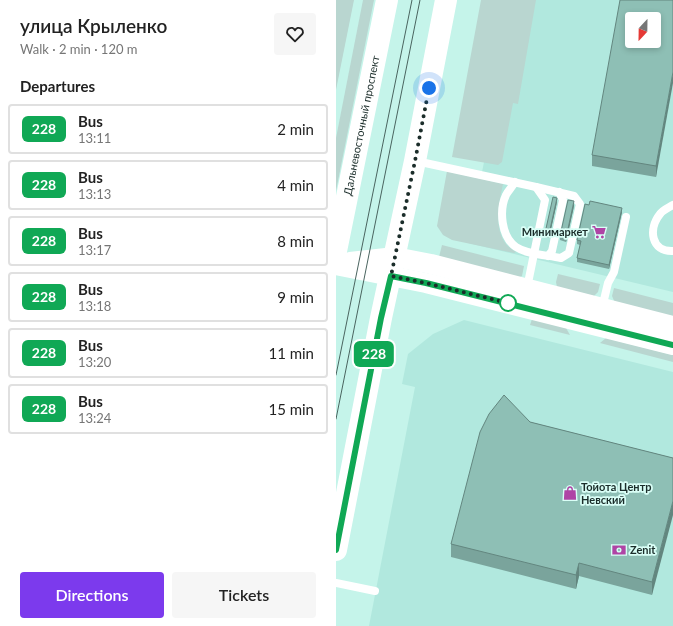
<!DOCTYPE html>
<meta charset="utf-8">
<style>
body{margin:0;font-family:Lato,sans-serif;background:#f6f6f6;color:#222;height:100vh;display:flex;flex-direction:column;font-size:15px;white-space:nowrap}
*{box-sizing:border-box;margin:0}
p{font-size:13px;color:#767676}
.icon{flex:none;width:22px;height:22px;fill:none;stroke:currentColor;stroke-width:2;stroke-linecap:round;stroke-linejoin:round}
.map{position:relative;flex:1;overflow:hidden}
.panel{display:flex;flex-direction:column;background:#fff;width:336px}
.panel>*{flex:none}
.badge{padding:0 8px;border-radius:6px;font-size:14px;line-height:26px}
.needle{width:26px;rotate:202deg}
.controls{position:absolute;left:289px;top:12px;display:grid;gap:8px}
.controls a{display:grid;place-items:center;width:36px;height:36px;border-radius:4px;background:#fff;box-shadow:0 2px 6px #0003;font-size:20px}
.you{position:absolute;width:20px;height:20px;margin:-10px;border:3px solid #fff;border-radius:50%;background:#1a73e8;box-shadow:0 0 0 6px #1a73e833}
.map>.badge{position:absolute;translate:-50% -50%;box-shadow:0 0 0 2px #fff}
h2{padding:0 20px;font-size:15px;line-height:36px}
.round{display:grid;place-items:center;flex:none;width:42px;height:42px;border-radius:4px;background:#f6f6f6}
.overview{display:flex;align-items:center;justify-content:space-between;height:68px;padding:0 20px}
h1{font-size:19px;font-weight:600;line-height:30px}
.action{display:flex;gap:8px;margin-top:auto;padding:8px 20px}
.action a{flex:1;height:46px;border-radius:4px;background:#7c3aed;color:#fff;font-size:16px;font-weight:600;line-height:46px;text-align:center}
.action a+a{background:#f6f6f6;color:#222}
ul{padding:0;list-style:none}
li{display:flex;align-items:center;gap:12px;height:50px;margin:0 8px 6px;padding:0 12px;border:2px solid #e0e0e0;border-radius:4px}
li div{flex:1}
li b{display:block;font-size:15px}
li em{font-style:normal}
li .badge{min-width:44px;font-weight:700;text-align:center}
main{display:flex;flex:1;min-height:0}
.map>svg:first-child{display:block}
.built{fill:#b1e8de;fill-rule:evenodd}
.green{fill:#b9d6d0}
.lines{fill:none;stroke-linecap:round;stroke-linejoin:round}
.service{stroke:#fff;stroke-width:8}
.tertiary{stroke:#fff;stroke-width:20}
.secondary{stroke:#fff;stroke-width:22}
.tram{stroke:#4a645f;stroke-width:1}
.wall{fill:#7aa49c}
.shaded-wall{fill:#63867f}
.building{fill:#8ebfb5;stroke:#63867f;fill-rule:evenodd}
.line-casing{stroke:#fff;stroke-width:9}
.line{stroke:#10a855;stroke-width:6}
.walk{stroke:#1b2d2a;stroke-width:4;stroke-dasharray:0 7.2}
.stop-dot{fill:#fff;stroke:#10a855;stroke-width:2}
.labels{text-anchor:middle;stroke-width:3.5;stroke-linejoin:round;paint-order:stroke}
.street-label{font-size:11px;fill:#1b2d2a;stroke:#dafff7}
.poi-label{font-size:11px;font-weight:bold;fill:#1b2d2a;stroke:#dafff7;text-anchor:start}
</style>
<main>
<section class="panel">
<div class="overview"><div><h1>улица Крыленко</h1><p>Walk · 2 min · 120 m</p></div><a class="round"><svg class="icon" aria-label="heart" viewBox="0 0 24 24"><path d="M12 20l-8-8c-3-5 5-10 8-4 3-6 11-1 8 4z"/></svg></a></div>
<h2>Departures</h2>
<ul>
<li><span class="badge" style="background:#10a855;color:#fff">228</span><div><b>Bus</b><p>13:11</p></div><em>2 min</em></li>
<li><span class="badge" style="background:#10a855;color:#fff">228</span><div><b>Bus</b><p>13:13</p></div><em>4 min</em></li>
<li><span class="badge" style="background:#10a855;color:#fff">228</span><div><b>Bus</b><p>13:17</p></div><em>8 min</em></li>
<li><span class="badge" style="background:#10a855;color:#fff">228</span><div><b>Bus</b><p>13:18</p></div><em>9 min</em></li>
<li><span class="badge" style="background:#10a855;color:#fff">228</span><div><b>Bus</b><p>13:20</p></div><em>11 min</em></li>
<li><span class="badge" style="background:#10a855;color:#fff">228</span><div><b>Bus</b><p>13:24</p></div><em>15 min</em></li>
</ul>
<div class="action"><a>Directions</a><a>Tickets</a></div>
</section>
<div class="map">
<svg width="337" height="626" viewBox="0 0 337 626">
<rect width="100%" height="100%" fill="#c5f4ea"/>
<g class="built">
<path d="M 180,0 L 337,0 L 337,292 L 132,243 ZM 296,19 L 318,19 L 318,41 L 296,41 Z"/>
<path d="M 128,320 L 337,372 L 337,626 L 33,626 L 79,387 L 66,384 L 72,354 L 97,334 Z"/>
</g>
<g class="green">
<path d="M 0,0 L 18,0 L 0,90 Z"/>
<path d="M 27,0 L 38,0 L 0,191 L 0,138 Z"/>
<path d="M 145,0 L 200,0 L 182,104 L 177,103 L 166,162 L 162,165 L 116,157 Z"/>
<path d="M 111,171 L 167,184 C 163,203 157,226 170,244 C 172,247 177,250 180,252 L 178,253 L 116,240 L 107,235 L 101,226 Z"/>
<path d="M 106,245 L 188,266 L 186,276 L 182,278 L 103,257 Z"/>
<path d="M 222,274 L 264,284 L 262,292 L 257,297 L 221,287 L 220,282 Z"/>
<path d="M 278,288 L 337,303 L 337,317 L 279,303 L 276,296 Z"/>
<path d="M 196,319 L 230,328 L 234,335 L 194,325 Z"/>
<path d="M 270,338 L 337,355 L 337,362 L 264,343 Z"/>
</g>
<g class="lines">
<g class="service">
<path d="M 80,161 L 200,187 L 209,200 L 191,288"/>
<path d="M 179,182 C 176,187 172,191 170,195 C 163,210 165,237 180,247 C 192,255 211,255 225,258 L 233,253 L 244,204 L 238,196 L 200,187"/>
<path d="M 337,205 C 332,208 327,210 324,214 C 312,229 315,252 337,251"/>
<path d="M 212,256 L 216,251 L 227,200 L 223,192"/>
<path d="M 266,308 L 272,283 L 278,272 L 290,217"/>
<path d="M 0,583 L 39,591"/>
</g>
<g class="tertiary">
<path d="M 14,262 L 59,257 L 95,264 L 337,326"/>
<path d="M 0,265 L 90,283 L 337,345"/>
</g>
<g class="secondary">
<path id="s1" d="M 0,251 L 51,0"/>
<path d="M 0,550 L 45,318 L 79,161 L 110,0"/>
</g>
<g class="tram">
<path d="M 0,375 L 76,0"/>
<path d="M 0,419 L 84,0"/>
</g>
</g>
<g class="wall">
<path d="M 337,0 L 320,177 L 256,166 L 256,155 Z"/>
<path d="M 221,202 L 213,238 L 209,237 L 209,233 Z"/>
<path d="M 238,206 L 230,242 L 224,240 L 224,236 Z"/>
<path d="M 286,212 L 273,269 L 241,262 L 241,258 L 244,245 L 241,244 L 241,240 Z"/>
<path d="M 194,422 L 337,458 L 316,595 L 243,576 L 240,589 L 115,557 L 115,544 Z"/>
</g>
<g class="shaded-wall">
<path d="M 337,72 L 337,83 L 320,177 L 320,166 Z"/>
<path d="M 221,198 L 221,202 L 213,238 L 213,234 Z"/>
<path d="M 238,201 L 238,206 L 230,242 L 230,238 Z"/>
<path d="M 286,208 L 286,212 L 273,269 L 273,265 Z"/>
<path d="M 337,501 L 337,515 L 316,595 L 316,582 Z"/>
<path d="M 243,563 L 243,576 L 240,589 L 240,575 Z"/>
</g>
<g class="building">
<path d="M 284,0 L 337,0 L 337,72 L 320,166 L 256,155 ZM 296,19 L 318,19 L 318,41 L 296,41 Z"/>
<path d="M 217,197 L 221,198 L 213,234 L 209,233 Z"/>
<path d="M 232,200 L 238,201 L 230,238 L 224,236 Z"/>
<path d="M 254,201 L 286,208 L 273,265 L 241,258 L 245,241 L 241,240 L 249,204 L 253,205 Z"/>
<path d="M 168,395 L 194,422 L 337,458 L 337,501 L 316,582 L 243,563 L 240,575 L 115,544 L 144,432 L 153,414 Z"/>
</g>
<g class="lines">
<defs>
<path id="line" d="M 0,550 L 45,318 L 55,276 L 90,283 L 337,345"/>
</defs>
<use href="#line" class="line-casing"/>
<use href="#line" class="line"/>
<path class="walk" d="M 93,88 L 79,161 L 55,276 L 90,283 L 172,303"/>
</g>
<defs>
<symbol id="supermarket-bare" viewBox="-9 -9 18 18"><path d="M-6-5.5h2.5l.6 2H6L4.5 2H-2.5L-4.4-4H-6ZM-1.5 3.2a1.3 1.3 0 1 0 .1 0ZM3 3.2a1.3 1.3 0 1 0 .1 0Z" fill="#af44a5" stroke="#dafff7" stroke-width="2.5" paint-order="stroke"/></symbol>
<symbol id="shop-bare" viewBox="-9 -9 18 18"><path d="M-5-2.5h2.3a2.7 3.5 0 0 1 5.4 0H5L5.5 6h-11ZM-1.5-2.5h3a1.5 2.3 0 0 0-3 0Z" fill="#af44a5" stroke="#dafff7" stroke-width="2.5" paint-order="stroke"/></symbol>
<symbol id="bank-bare" viewBox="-9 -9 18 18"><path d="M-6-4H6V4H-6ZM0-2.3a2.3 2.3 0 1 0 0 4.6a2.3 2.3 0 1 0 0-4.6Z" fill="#af44a5" stroke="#dafff7" stroke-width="2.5" paint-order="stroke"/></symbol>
</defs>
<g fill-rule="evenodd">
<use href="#supermarket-bare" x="253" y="222" width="20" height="20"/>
<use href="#shop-bare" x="224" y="483" width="20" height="20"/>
<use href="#bank-bare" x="273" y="540" width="20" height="20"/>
</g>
<circle class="stop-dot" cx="172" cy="303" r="8"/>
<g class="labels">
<g class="street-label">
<text dy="4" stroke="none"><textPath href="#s1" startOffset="128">Дальневосточный проспект</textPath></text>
</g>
<g class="poi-label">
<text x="252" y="236" text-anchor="end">Минимаркет</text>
<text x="245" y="491">Тойота Центр<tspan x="245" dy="13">Невский</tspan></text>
<text x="294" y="554">Zenit</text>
</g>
</g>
</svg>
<div class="controls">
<a><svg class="needle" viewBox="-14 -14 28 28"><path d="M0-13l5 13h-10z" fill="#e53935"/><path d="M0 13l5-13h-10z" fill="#767676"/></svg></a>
</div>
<div class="you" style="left:93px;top:88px"></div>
<b class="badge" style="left:38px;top:354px;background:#10a855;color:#fff">228</b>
</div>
</main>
